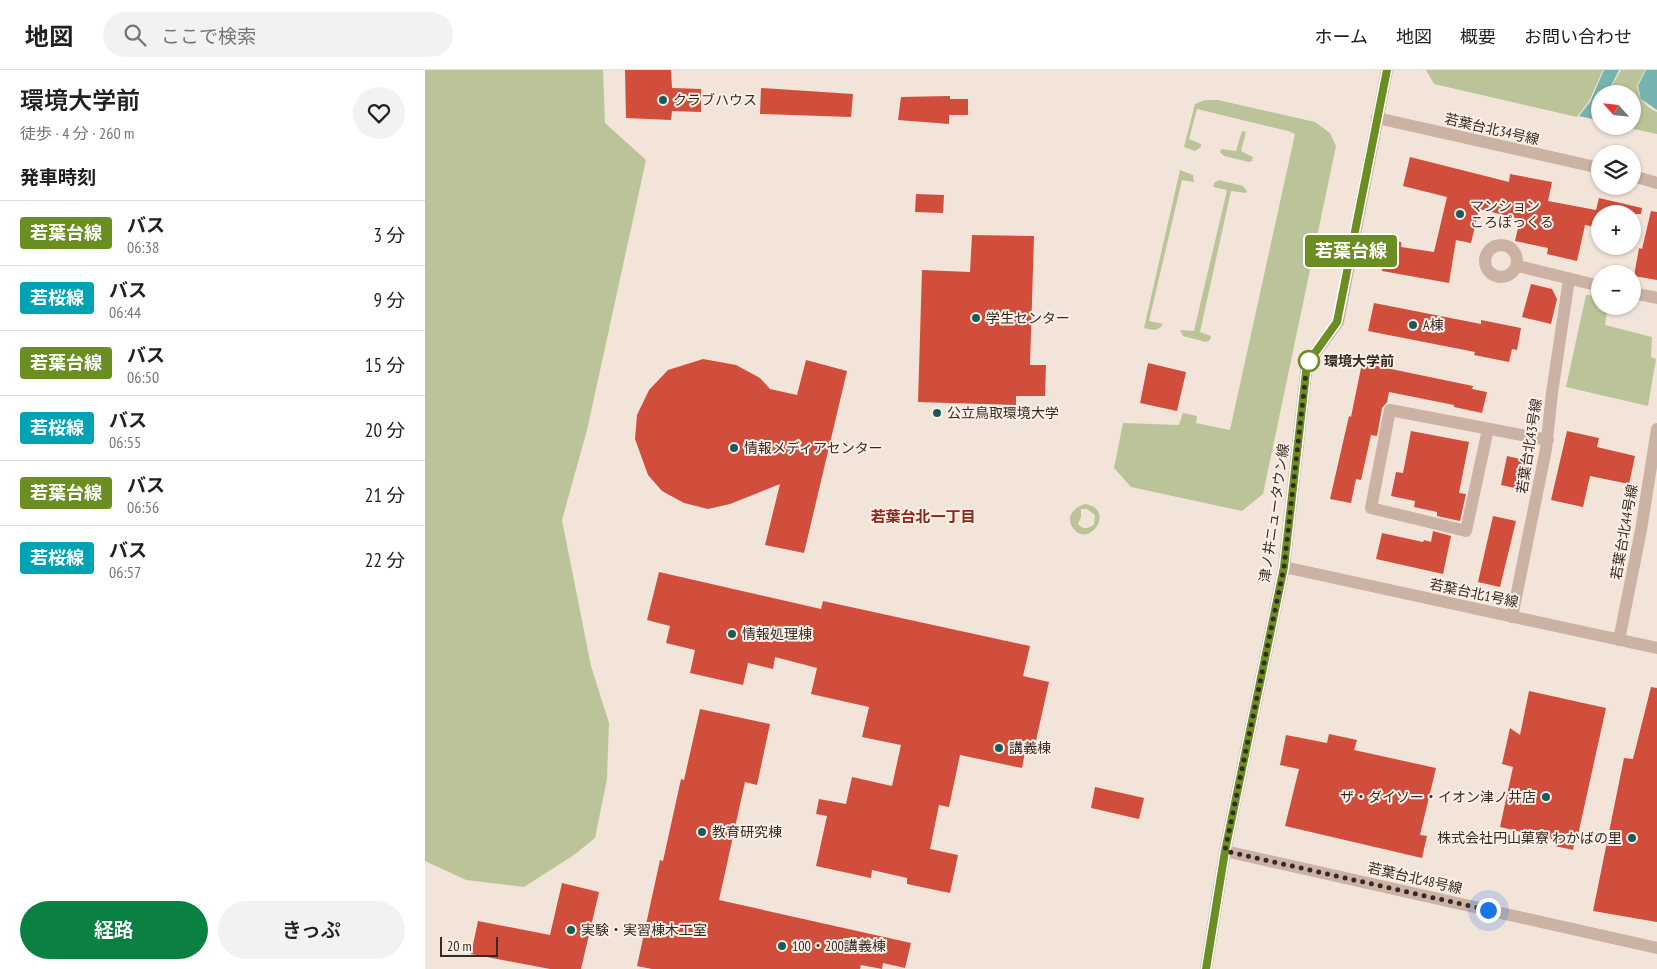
<!DOCTYPE html>
<html lang="ja">
<meta charset="utf-8">
<style>
body{margin:0;font-family:"PT Sans Narrow","Noto Sans JP",sans-serif;background:#f2f2f2;color:#202124;height:100vh;display:flex;flex-direction:column;font-size:19px;white-space:nowrap}
*{box-sizing:border-box;margin:0}
p{font-size:16px;color:#757577}
.icon{flex:none;width:28px;height:28px;fill:none;stroke:currentColor;stroke-width:2;stroke-linecap:round;stroke-linejoin:round}
.map{position:relative;flex:1;overflow:hidden}
.panel{display:flex;flex-direction:column;background:#fff;width:425px}
.panel>*{flex:none}
.badge{padding:0 10px;border-radius:4px;font-size:18px;line-height:32px}
.needle{width:32px;rotate:297deg}
.fabs{position:absolute;left:1166px;top:15px;display:grid;gap:10px}
.fabs a{display:grid;place-items:center;width:50px;height:50px;border-radius:50%;background:#fff;box-shadow:0 1px 4px #0004;font-size:25px}
.scale{position:absolute;left:15px;bottom:12px;width:58px;box-sizing:border-box;padding-left:5px;border:2px solid #372a26;border-top:0;font-size:14px;line-height:18px;white-space:nowrap;color:#372a26;-webkit-text-stroke:4px #fbefe6;paint-order:stroke}
.you{position:absolute;width:25px;height:25px;margin:-12px;border:4px solid #fff;border-radius:50%;background:#1a73e8;box-shadow:0 0 0 8px #1a73e833}
.map>.badge{position:absolute;translate:-50% -50%;box-shadow:0 0 0 2px #fff}
h2{padding:0 20px;font-size:19px;line-height:45px}
.round{display:grid;place-items:center;flex:none;width:52px;height:52px;border-radius:26px;background:#f2f2f2}
.headline{display:flex;align-items:center;justify-content:space-between;height:85px;padding:0 20px}
h1{font-size:24px;font-weight:600;line-height:38px}
.cta{display:flex;gap:10px;margin-top:auto;padding:10px 20px}
.cta a{flex:1;height:58px;border-radius:30px;background:#0b8043;color:#fff;font-size:20px;font-weight:600;line-height:58px;text-align:center}
.cta a+a{background:#f2f2f2;color:#202124}
ul{padding:0;list-style:none}
li{display:flex;align-items:center;gap:15px;height:65px;padding:0 20px;border-top:1px solid #e0e0e0}
li div{flex:1}
li b{display:block;font-size:19px}
li em{font-style:normal}
li .badge{min-width:55px;font-weight:700;text-align:center}
header{display:flex;align-items:center;gap:30px;box-sizing:border-box;height:70px;padding:0 25px;background:#fff;border-bottom:1px solid #e0e0e0}
header strong{font-size:24px}
nav{display:flex;gap:28px;margin-inline-start:auto;font-size:18px}
.search{width:350px;height:45px;background:#f2f2f2;display:flex;align-items:center;gap:12px;box-sizing:border-box;padding:0 18px;border-radius:28px;color:#757577;font-size:19px}
main{display:flex;flex:1;min-height:0}
.map>svg:first-child{display:block}
.green{fill:#bac498;fill-rule:evenodd}
.water{fill:#76b3af}
.building{fill:#d04e3b}
.lines{fill:none;stroke-linecap:round;stroke-linejoin:round}
.minor{stroke:#ccb2a4;stroke-width:12}
.tertiary{stroke:#ccb2a4;stroke-width:12}
.line-casing{stroke:#fff;stroke-width:11}
.line{stroke:#6b8e23;stroke-width:8}
.walk{stroke:#372a26;stroke-width:5;stroke-dasharray:0 9}
.poi-dot{fill:#185c59;stroke:#fbefe6;stroke-width:2}
.stop-dot{fill:#fff;stroke:#6b8e23;stroke-width:2.5}
.labels{text-anchor:middle;stroke-width:4;stroke-linejoin:round;paint-order:stroke}
.poi-label{font-size:14px;fill:#372a26;stroke:#fbefe6;text-anchor:start}
.street-label{font-size:14px;fill:#372a26;stroke:#fbefe6}
.stop-label{font-size:14px;font-weight:bold;fill:#372a26;stroke:#fbefe6;text-anchor:start}
.neighbourhood-label{font-size:15px;font-weight:bold;fill:#8d2719;stroke:#fbefe6}
</style>
<header>
<strong>地図</strong>
<div class="search"><svg class="icon" aria-label="search" viewBox="0 0 24 24"><circle cx="10" cy="10" r="6"/><path d="M15 15l6 6"/></svg>ここで検索</div>
<nav><a>ホーム</a><a>地図</a><a>概要</a><a>お問い合わせ</a></nav>
</header>
<main>
<section class="panel">
<div class="headline"><div><h1>環境大学前</h1><p>徒歩 · 4 分 · 260 m</p></div><a class="round"><svg class="icon" aria-label="heart" viewBox="0 0 24 24"><path d="M12 20l-8-8c-3-5 5-10 8-4 3-6 11-1 8 4z"/></svg></a></div>
<h2>発車時刻</h2>
<ul>
<li><span class="badge" style="background:#6b8e23;color:#fff">若葉台線</span><div><b>バス</b><p>06:38</p></div><em>3 分</em></li>
<li><span class="badge" style="background:#00a3b4;color:#fff">若桜線</span><div><b>バス</b><p>06:44</p></div><em>9 分</em></li>
<li><span class="badge" style="background:#6b8e23;color:#fff">若葉台線</span><div><b>バス</b><p>06:50</p></div><em>15 分</em></li>
<li><span class="badge" style="background:#00a3b4;color:#fff">若桜線</span><div><b>バス</b><p>06:55</p></div><em>20 分</em></li>
<li><span class="badge" style="background:#6b8e23;color:#fff">若葉台線</span><div><b>バス</b><p>06:56</p></div><em>21 分</em></li>
<li><span class="badge" style="background:#00a3b4;color:#fff">若桜線</span><div><b>バス</b><p>06:57</p></div><em>22 分</em></li>
</ul>
<div class="cta"><a>経路</a><a>きっぷ</a></div>
</section>
<div class="map">
<svg width="1232" height="899" viewBox="0 0 1232 899">
<rect width="100%" height="100%" fill="#f3e4d9"/>
<g class="green">
<path d="M 0,0 L 178,0 L 180,53 L 221,90 L 162,360 L 137,450 L 166,596 L 184,653 L 182,709 L 170,768 L 149,785 L 99,817 L 41,810 L 0,791 Z"/>
<path d="M 1001,0 L 1178,0 L 1164,31 L 1152,47 L 1009,14 Z"/>
<path d="M 1196,0 L 1220,0 L 1212,16 C 1215,29 1219,36 1232,42 L 1232,64 L 1195,56 L 1208,56 L 1208,24 L 1182,24 Z"/>
<path d="M 780,30 L 793,30 L 890,52 L 905,63 L 911,76 L 838,424 L 817,441 L 706,417 L 689,398 L 698,353 L 754,355 L 758,343 L 772,346 L 771,353 L 805,360 L 870,64 L 863,61 L 772,39 L 764,69 L 776,74 L 776,77 L 770,81 L 759,77 L 770,34 Z"/>
<path d="M 817,61 L 821,62 L 816,81 L 828,87 L 827,91 L 824,92 L 799,86 L 795,82 L 797,79 L 811,81 Z"/>
<path d="M 755,100 L 768,105 L 769,112 L 757,110 L 724,251 L 738,254 C 733,262 727,260 719,258 Z"/>
<path d="M 794,110 L 818,116 L 822,121 L 821,123 L 806,121 L 775,262 L 786,266 L 785,270 L 781,272 L 758,266 L 755,260 L 769,261 L 802,120 L 788,117 L 790,112 Z"/>
<path d="M 1161,225 L 1175,226 L 1175,236 L 1183,236 L 1180,255 L 1227,267 L 1226,287 L 1231,289 L 1223,336 L 1141,317 Z"/>
<path d="M 660,434 C 692,439 664,480 648,458 C 640,447 649,437 660,434 ZM 656,439 L 662,439 L 670,445 L 669,454 C 664,459 658,460 653,454 L 656,447 Z"/>
</g>
<g class="water">
<path d="M 1179,0 L 1194,0 L 1182,24 L 1175,24 L 1175,36 L 1172,50 L 1154,46 L 1165,32 Z"/>
<path d="M 1221,0 L 1232,0 L 1232,40 L 1216,29 L 1213,16 Z"/>
</g>
<g class="building">
<path d="M 200,0 L 246,0 L 247,18 L 276,19 L 276,42 L 247,41 L 246,50 L 201,48 Z"/>
<path d="M 336,18 L 428,24 L 426,47 L 335,44 Z"/>
<path d="M 525,26 L 525,29 L 543,29 L 543,45 L 524,45 L 524,54 L 473,50 L 476,27 Z"/>
<path d="M 985,87 L 1084,112 L 1085,104 L 1127,112 L 1123,131 L 1171,140 L 1174,128 L 1217,138 L 1216,144 L 1175,144 L 1175,158 L 1160,155 L 1152,191 L 1122,184 L 1123,178 L 1090,171 L 1095,149 L 1054,139 L 1046,173 L 1031,170 L 1024,213 L 957,201 L 962,170 L 976,172 L 976,177 L 1009,182 L 1022,127 L 978,116 Z"/>
<path d="M 491,124 L 519,125 L 518,143 L 490,142 Z"/>
<path d="M 1226,141 L 1232,142 L 1232,210 L 1209,206 L 1214,178 L 1217,179 Z"/>
<path d="M 547,165 L 609,166 L 605,295 L 621,295 L 620,326 L 591,326 L 591,335 L 493,332 L 497,200 L 545,202 Z"/>
<path d="M 1106,214 L 1127,219 L 1132,229 L 1126,254 L 1097,247 Z"/>
<path d="M 949,233 L 1056,254 L 1056,250 L 1096,258 L 1092,280 L 1087,279 L 1084,292 L 1049,285 L 1050,282 L 943,261 Z"/>
<path d="M 278,289 L 311,295 L 335,308 L 345,319 L 372,325 L 381,290 L 422,301 L 379,483 L 340,475 L 355,414 L 305,434 L 283,439 L 259,433 L 237,421 L 223,405 L 210,369 L 212,345 L 224,320 L 243,300 Z"/>
<path d="M 723,293 L 761,302 L 752,341 L 715,333 Z"/>
<path d="M 937,293 L 1048,316 L 1047,319 L 1062,322 L 1057,343 L 1029,337 L 1029,335 L 964,322 L 962,332 L 957,338 L 952,366 L 946,365 L 936,410 L 931,409 L 926,433 L 905,429 L 924,346 L 926,347 Z"/>
<path d="M 986,361 L 1044,372 L 1034,423 L 1041,424 L 1035,451 L 1012,446 L 1012,442 L 989,437 L 990,431 L 966,426 L 971,402 L 978,403 Z"/>
<path d="M 1142,361 L 1174,368 L 1172,377 L 1210,386 L 1204,414 L 1165,406 L 1158,437 L 1126,430 Z"/>
<path d="M 1082,386 L 1105,391 L 1099,420 L 1076,415 Z"/>
<path d="M 1068,446 L 1091,451 L 1075,517 L 1053,512 Z"/>
<path d="M 1008,461 L 1026,466 L 1018,504 L 951,489 L 957,463 L 998,472 L 999,470 L 1006,472 Z"/>
<path d="M 234,502 L 396,539 L 398,531 L 605,576 L 598,606 L 624,612 L 608,684 L 600,682 L 597,698 L 535,685 L 524,737 L 514,735 L 505,779 L 533,785 L 525,823 L 482,814 L 482,808 L 447,800 L 446,808 L 391,796 L 402,746 L 391,744 L 394,729 L 421,734 L 427,707 L 467,716 L 476,675 L 437,667 L 444,637 L 386,624 L 392,598 L 350,587 L 348,599 L 323,593 L 318,615 L 265,603 L 270,580 L 241,573 L 245,556 L 222,550 Z"/>
<path d="M 1226,617 L 1232,618 L 1232,852 L 1168,841 L 1199,688 L 1208,689 Z"/>
<path d="M 1104,621 L 1181,638 L 1151,774 L 1149,774 L 1148,780 L 1130,776 L 1131,770 L 1075,757 L 1088,697 L 1077,694 L 1085,658 L 1095,665 Z"/>
<path d="M 275,639 L 345,654 L 332,715 L 320,712 L 294,830 L 486,873 L 480,898 L 458,893 L 457,899 L 436,895 L 435,899 L 227,899 L 212,896 L 235,790 L 238,791 L 256,709 L 259,710 Z"/>
<path d="M 904,664 L 932,670 L 929,680 L 1011,698 L 995,765 L 1002,766 L 997,788 L 860,756 L 874,699 L 855,695 L 861,665 L 902,673 Z"/>
<path d="M 670,717 L 719,728 L 714,749 L 666,738 Z"/>
<path d="M 137,813 L 174,822 L 156,899 L 125,899 L 46,884 L 53,851 L 125,865 Z"/>
</g>
<g class="lines">
<g class="minor">
<circle cx="1076" cy="191" r="16"/>
<path d="M 1093,196 L 1175,216"/>
<path d="M 1208,223 L 1232,228"/>
<path d="M 1063,359 L 1041,461 L 946,438 L 965,340 L 1123,370"/>
<path d="M 1087,547 L 1121,379 L 1127,323 L 1144,209"/>
<path d="M 1194,570 L 1216,460 L 1232,359"/>
</g>
<g class="tertiary">
<path d="M 952,48 L 1175,98"/>
<path d="M 1208,106 L 1232,113"/>
<path d="M 859,497 L 1232,578"/>
<path d="M 800,781 L 1232,878"/>
<path d="M 781,899 L 800,781 L 859,497 L 882,294 L 913,252 L 962,0"/>
</g>
</g>
<g class="lines">
<defs>
<path id="line" d="M 781,899 L 800,781 L 859,497 L 882,294 L 912,252 L 962,0"/>
</defs>
<use href="#line" class="line-casing"/>
<use href="#line" class="line"/>
<path class="walk" d="M 884,291 L 882,294 L 859,497 L 800,781 L 1063,840"/>
</g>
<g class="poi-dot">
<circle cx="238" cy="30" r="5"/>
<circle cx="1035" cy="144" r="5"/>
<circle cx="551" cy="248" r="5"/>
<circle cx="988" cy="255" r="5"/>
<circle cx="512" cy="343" r="5"/>
<circle cx="309" cy="378" r="5"/>
<circle cx="307" cy="564" r="5"/>
<circle cx="574" cy="678" r="5"/>
<circle cx="1121" cy="727" r="5"/>
<circle cx="277" cy="762" r="5"/>
<circle cx="1207" cy="768" r="5"/>
<circle cx="146" cy="860" r="5"/>
<circle cx="357" cy="876" r="5"/>
</g>
<circle class="stop-dot" cx="884" cy="291" r="10"/>
<g class="labels">
<g class="poi-label">
<text x="248" y="35">クラブハウス</text>
<text x="1045" y="141">マンション<tspan x="1045" dy="16">ころぽっくる</tspan></text>
<text x="561" y="253">学生センター</text>
<text x="998" y="260">A棟</text>
<text x="522" y="348">公立鳥取環境大学</text>
<text x="319" y="383">情報メディアセンター</text>
<text x="317" y="569">情報処理棟</text>
<text x="584" y="683">講義棟</text>
<text x="1111" y="732" text-anchor="end">ザ・ダイソー・イオン津ノ井店</text>
<text x="287" y="767">教育研究棟</text>
<text x="1197" y="773" text-anchor="end">株式会社円山菓寮 わかばの里</text>
<text x="156" y="865">実験・実習棟木工室</text>
<text x="367" y="881">100・200講義棟</text>
</g>
<g class="street-label">
<text transform="translate(1067 59) rotate(13)" y="5">若葉台北34号線</text>
<text transform="translate(1104 376) rotate(-81)" y="5">若葉台北43号線</text>
<text transform="translate(849 443) rotate(-82)" y="5">津ノ井ニュータウン線</text>
<text transform="translate(1199 462) rotate(-80)" y="5">若葉台北44号線</text>
<text transform="translate(1049 523) rotate(12)" y="5">若葉台北1号線</text>
<text transform="translate(990 808) rotate(13)" y="5">若葉台北48号線</text>
</g>
<g class="stop-label">
<text x="899" y="296">環境大学前</text>
</g>
<g class="neighbourhood-label">
<text x="498" y="452">若葉台北一丁目</text>
</g>
</g>
</svg>
<div class="fabs">
<a><svg class="needle" viewBox="-14 -14 28 28"><path d="M0-13l5 13h-10z" fill="#e53935"/><path d="M0 13l5-13h-10z" fill="#757577"/></svg></a>
<a><svg class="icon" aria-label="layers" viewBox="0 0 24 24"><path d="M12 4l9 5-9 5-9-5zM3 14l9 5 9-5"/></svg></a>
<a>+</a>
<a>−</a>
</div>
<div class="scale">20 m</div>
<div class="you" style="left:1063px;top:840px"></div>
<b class="badge" style="left:926px;top:181px;background:#6b8e23;color:#fff">若葉台線</b>
</div>
</main>
